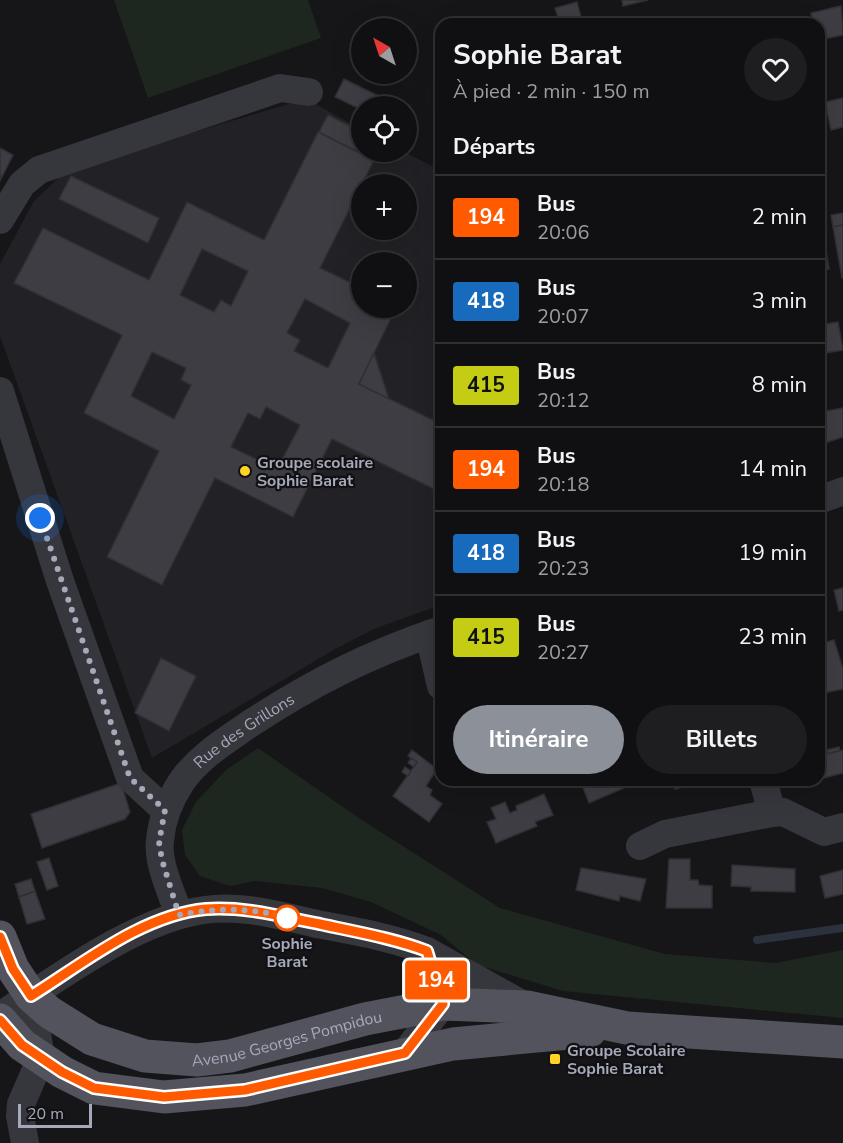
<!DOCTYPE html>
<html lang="fr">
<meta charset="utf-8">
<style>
body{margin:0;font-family:"Nunito Sans",sans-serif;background:#1e1e20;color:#f1f3f6;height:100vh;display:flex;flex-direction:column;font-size:22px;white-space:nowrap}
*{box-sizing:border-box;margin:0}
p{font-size:20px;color:#9c9d9f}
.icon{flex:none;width:33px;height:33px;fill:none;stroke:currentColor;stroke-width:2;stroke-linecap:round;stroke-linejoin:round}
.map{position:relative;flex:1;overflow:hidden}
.sheet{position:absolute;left:435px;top:18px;width:390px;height:768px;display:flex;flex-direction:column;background:#101012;border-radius:18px;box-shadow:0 6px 24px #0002,0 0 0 2px #303032}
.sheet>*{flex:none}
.badge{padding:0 12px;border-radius:4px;font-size:21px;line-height:39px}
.needle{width:39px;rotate:321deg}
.tools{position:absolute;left:351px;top:18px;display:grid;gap:12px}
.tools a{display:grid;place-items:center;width:66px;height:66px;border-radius:50%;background:#101012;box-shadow:0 6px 24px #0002,0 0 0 2px #303032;font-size:30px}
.scale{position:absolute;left:18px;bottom:15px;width:74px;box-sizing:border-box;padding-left:6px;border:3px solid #a6a9b9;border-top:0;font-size:16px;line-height:21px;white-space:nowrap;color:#a6a9b9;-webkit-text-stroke:4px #111013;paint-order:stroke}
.you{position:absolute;width:30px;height:30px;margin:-15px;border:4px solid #fff;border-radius:50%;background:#1a73e8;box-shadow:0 0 0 9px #1a73e833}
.map>.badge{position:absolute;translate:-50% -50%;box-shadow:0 0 0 3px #fff}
h2{padding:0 18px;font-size:22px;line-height:54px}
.round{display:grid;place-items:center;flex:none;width:63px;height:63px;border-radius:32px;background:#1e1e20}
.headline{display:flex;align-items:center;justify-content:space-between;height:102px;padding:0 18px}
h1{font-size:28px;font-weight:700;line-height:45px}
.button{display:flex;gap:12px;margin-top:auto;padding:12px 18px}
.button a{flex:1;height:69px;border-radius:36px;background:#8c9099;color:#fff;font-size:24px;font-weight:700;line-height:69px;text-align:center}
.button a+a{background:#1e1e20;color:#f1f3f6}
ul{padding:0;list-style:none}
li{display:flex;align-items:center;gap:18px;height:84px;padding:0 18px;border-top:2px solid #303032}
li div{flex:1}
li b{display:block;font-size:22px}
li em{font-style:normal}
li .badge{min-width:66px;font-weight:700;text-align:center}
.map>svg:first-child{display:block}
.built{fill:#222125;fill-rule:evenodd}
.green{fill:#1d261f}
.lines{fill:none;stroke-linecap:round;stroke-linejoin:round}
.stream{stroke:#2b323d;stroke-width:8}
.building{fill:#3d3d43;stroke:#302f34;stroke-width:1.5;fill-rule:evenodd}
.minor{stroke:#36363d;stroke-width:28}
.major{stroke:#52535c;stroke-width:33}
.line-casing{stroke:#fff;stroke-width:14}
.line{stroke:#ff5a00;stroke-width:9}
.walk{stroke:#a6a9b9;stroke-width:6;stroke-dasharray:0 10.8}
.poi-dot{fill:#ffd426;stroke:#111013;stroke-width:2}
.stop-dot{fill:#fff;stroke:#ff5a00;stroke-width:3}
.labels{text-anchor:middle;stroke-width:4.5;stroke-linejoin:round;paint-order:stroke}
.poi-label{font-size:16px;font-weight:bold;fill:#a6a9b9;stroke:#111013;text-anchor:start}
.street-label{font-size:16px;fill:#a6a9b9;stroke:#111013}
.stop-label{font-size:16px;font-weight:bold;fill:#a6a9b9;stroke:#111013}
</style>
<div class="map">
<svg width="843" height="1143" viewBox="0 0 843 1143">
<rect width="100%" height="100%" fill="#161518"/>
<path class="built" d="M 306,99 L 361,129 L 362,152 L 405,152 L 441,171 L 441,605 L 376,628 L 337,648 L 152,758 L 0,336 L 0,264 L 34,201 L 68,169 ZM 362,184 L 406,184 L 406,230 L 362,230 ZM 362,262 L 406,262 L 406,308 L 362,308 Z"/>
<g class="green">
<path d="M 114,0 L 308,0 L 321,38 L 148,98 Z"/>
<path d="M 258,748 L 359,818 L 500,908 L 665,954 L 775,963 L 843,950 L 843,1018 L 563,991 L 477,965 L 441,935 L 371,902 L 322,888 L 255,881 L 230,886 L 200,876 L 185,855 L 182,830 L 196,802 L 226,770 Z"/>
</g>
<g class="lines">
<path class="stream" d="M 757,940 L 843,928"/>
</g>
<g class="building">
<path d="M 622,0 L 648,0 L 623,6 Z"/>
<path d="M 577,2 L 582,21 L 560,24 L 555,8 Z"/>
<path d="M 841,6 L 843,35 L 819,40 L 819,24 L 813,24 L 811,13 Z"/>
<path d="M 344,79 L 399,106 L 362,106 L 362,110 L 335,97 Z"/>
<path d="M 843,98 L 843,127 L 831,130 L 825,102 Z"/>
<path d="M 328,115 L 362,132 L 362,152 L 377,152 L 372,160 L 319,132 Z"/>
<path d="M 318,132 L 374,160 L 320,268 L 362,288 L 362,308 L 396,308 L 359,384 L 441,424 L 441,489 L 440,492 L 332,439 L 293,517 L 215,478 L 162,585 L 107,557 L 159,451 L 84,413 L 122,335 L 14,283 L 43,228 L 149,280 L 187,202 L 264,240 ZM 202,249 L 248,271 L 231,306 L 221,300 L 214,312 L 180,295 ZM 305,299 L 350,323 L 328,368 L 294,351 L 300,340 L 287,333 ZM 152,352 L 186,368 L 181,380 L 191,385 L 174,419 L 131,396 ZM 266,407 L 300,425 L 277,469 L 231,447 L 248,413 L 260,419 Z"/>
<path d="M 0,148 L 13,155 L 0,181 Z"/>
<path d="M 71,176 L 159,218 L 148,243 L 59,199 Z"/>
<path d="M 843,213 L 843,225 L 833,227 L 831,215 Z"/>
<path d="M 843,225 L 843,278 L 842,278 L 833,227 Z"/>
<path d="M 819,232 L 823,232 L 829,269 L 819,271 Z"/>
<path d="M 838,322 L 843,350 L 819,354 L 819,325 Z"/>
<path d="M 374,353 L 389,399 L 359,384 Z"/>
<path d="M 843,408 L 843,437 L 825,443 L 820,412 Z"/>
<path d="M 819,412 L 825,443 L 819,444 Z"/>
<path d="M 843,588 L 843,610 L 839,611 L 834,590 Z"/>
<path d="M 834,640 L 843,669 L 843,689 L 819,694 L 819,644 Z"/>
<path d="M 161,658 L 196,676 L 169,731 L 135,713 Z"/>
<path d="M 839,747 L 840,751 L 827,754 L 826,750 Z"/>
<path d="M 412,750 L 437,769 L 426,786 L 432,790 L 430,795 L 442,804 L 429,822 L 393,796 L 417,762 L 408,756 Z"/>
<path d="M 826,750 L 827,754 L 843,750 L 843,773 L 820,779 L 819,752 Z"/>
<path d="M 411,758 L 417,762 L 414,767 L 408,763 Z"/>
<path d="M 405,767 L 411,771 L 408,776 L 402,772 Z"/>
<path d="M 585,780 L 633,780 L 629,782 L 631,785 L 589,803 L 581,782 Z"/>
<path d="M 673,780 L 710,780 L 675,789 Z"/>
<path d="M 121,783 L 130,812 L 125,819 L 42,848 L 31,814 Z"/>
<path d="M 544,794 L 553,815 L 535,822 L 537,826 L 496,843 L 487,822 L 496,819 L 491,808 L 505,802 L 510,813 L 517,810 L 516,806 Z"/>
<path d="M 49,858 L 58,886 L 47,890 L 37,862 Z"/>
<path d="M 669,859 L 690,859 L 690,880 L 698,880 L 699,885 L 712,886 L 712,908 L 666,908 Z"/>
<path d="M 732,865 L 795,869 L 795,892 L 751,891 L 751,887 L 731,886 Z"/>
<path d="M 581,868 L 646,879 L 640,901 L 620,896 L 619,901 L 576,890 Z"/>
<path d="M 843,870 L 843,894 L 825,898 L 820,876 Z"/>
<path d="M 31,879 L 35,891 L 19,897 L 15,884 Z"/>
<path d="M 35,891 L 45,919 L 27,924 L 19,897 Z"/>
</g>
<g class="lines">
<g class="minor">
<path d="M 0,220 L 22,184 L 39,170 L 280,88 L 309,92"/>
<path d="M 0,391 L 60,581 L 130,778 L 165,810"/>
<path d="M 819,500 L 843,491"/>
<path d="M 429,634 L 441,686"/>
<path d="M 763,780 L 772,813 L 783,812 L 824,832 L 843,827"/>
<path d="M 640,846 L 665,834 L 772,813"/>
<path id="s1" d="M 179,915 C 172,893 157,864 160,840 C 162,818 170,799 182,781 C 199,757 225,741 248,725 C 312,683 369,654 441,630"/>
<path d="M 427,951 L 527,1007"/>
<path d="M 0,1016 C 58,978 135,920 204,910 C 241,904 281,916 317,924 C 354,931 391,937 427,951 L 443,1004 L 405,1053"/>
<path d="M 25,1143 L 20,1116 L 21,1104 L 41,1058 L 31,996"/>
</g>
<g class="major">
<path id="s2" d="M 0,937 L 13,969 L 31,996 L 49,1012 L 92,1039 L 145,1056 L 197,1060 L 230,1056 L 365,1019 L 443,1004 L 527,1007 L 627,1028 L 843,1042"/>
<path d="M 0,1020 L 22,1045 L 62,1072 L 94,1088 L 164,1097 L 245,1090 L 453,1044 L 590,1031"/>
</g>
</g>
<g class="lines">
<defs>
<path id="line" d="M 0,937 L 13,969 L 31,996 C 84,963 142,915 206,909 C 244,906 283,917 320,924 C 356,932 392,938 427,951 L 443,1004 L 405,1053 L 245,1090 L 164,1097 L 94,1088 L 62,1072 L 22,1045 L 0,1020"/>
</defs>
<use href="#line" class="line-casing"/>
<use href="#line" class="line"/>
<path class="walk" d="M 40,518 L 130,778 L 165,810 L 159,842 L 162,860 L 179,915 C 215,908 252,907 287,918"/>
</g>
<g class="poi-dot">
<circle cx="245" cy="471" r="6"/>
<rect x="549" y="1053" width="12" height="12" rx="3"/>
</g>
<circle class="stop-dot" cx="287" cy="918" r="12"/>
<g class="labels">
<g class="poi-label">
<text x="257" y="468">Groupe scolaire<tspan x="257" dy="18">Sophie Barat</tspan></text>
<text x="567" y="1056">Groupe Scolaire<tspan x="567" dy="18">Sophie Barat</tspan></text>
</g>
<g class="street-label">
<text dy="6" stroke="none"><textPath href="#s1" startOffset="222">Rue des Grillons</textPath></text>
<text dy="6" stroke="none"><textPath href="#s2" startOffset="342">Avenue Georges Pompidou</textPath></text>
</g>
<g class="stop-label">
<text x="287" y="949">Sophie<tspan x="287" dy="18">Barat</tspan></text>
</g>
</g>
</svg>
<div class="tools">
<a><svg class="needle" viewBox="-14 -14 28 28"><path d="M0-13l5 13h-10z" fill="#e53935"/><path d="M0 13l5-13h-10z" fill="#9c9d9f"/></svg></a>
<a><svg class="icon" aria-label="locate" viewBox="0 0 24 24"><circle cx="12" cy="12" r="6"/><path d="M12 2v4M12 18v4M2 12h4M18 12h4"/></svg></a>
<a>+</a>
<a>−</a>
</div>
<div class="scale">20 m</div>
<div class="you" style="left:40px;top:518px"></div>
<b class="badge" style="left:436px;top:980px;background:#ff5a00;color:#fff">194</b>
<section class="sheet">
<div class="headline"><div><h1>Sophie Barat</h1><p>À pied · 2 min · 150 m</p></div><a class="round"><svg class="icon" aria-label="heart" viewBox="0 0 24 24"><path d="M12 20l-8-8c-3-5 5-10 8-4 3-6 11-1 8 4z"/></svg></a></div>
<h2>Départs</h2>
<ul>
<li><span class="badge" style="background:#ff5a00;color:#fff">194</span><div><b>Bus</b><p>20:06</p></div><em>2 min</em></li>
<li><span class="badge" style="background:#186abd;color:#fff">418</span><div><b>Bus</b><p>20:07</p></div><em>3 min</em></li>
<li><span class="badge" style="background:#c4cc14;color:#111">415</span><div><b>Bus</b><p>20:12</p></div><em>8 min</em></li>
<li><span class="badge" style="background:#ff5a00;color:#fff">194</span><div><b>Bus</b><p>20:18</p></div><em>14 min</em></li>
<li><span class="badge" style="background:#186abd;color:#fff">418</span><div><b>Bus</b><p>20:23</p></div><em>19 min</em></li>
<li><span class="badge" style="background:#c4cc14;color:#111">415</span><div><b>Bus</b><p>20:27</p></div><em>23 min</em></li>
</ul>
<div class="button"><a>Itinéraire</a><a>Billets</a></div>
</section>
</div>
